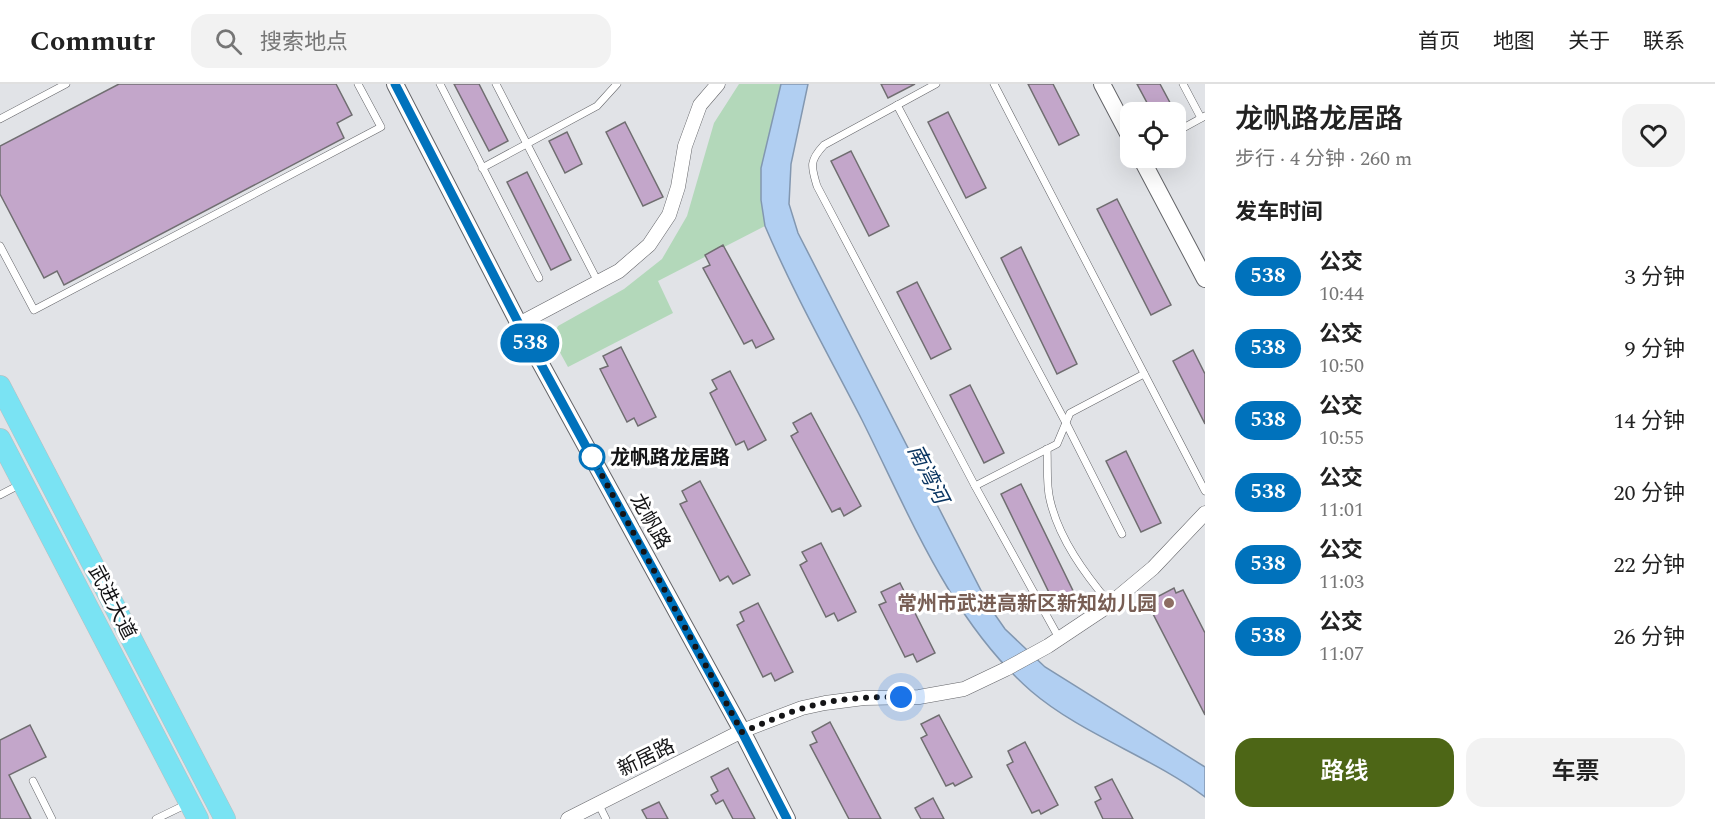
<!DOCTYPE html>
<html lang="zh">
<meta charset="utf-8">
<style>
body{margin:0;font-family:Spectral,"Noto Sans SC",serif;background:#f2f2f2;color:#222;height:100vh;display:flex;flex-direction:column;font-size:22px;white-space:nowrap}
*{box-sizing:border-box;margin:0}
p{font-size:20px;color:#767676}
.icon{flex:none;width:33px;height:33px;fill:none;stroke:currentColor;stroke-width:2;stroke-linecap:round;stroke-linejoin:round}
.map{position:relative;flex:1;overflow:hidden}
.details{display:flex;flex-direction:column;background:#fff;width:510px}
.details>*{flex:none}
.badge{padding:0 12px;border-radius:20px;font-size:21px;line-height:39px}
.fabs{position:absolute;left:1120px;top:18px;display:grid;gap:12px}
.fabs a{display:grid;place-items:center;width:66px;height:66px;border-radius:12px;background:#fff;box-shadow:0 6px 24px #0002;font-size:30px}
.you{position:absolute;width:30px;height:30px;margin:-15px;border:4px solid #fff;border-radius:50%;background:#1a73e8;box-shadow:0 0 0 9px #1a73e833}
.map>.badge{position:absolute;translate:-50% -50%;box-shadow:0 0 0 3px #fff}
h2{padding:0 30px;font-size:22px;line-height:54px}
.round{display:grid;place-items:center;flex:none;width:63px;height:63px;border-radius:18px;background:#f2f2f2}
.headline{display:flex;align-items:center;justify-content:space-between;height:102px;padding:0 30px}
h1{font-size:28px;font-weight:600;line-height:45px}
.action{display:flex;gap:12px;margin-top:auto;padding:12px 30px}
.action a{flex:1;height:69px;border-radius:18px;background:#4d6616;color:#fff;font-size:24px;font-weight:600;line-height:69px;text-align:center}
.action a+a{background:#f2f2f2;color:#222}
ul{padding:0;list-style:none}
li{display:flex;align-items:center;gap:18px;height:72px;padding:0 30px}
li div{flex:1}
li b{display:block;font-size:22px}
li em{font-style:normal}
li .badge{min-width:66px;font-weight:700;text-align:center}
header{display:flex;align-items:center;gap:36px;box-sizing:border-box;height:84px;padding:0 30px;background:#fff;border-bottom:2px solid #e0e0e0}
header strong{font-size:28px}
nav{display:flex;gap:33px;margin-inline-start:auto;font-size:21px}
.search{width:420px;height:54px;background:#f2f2f2;display:flex;align-items:center;gap:15px;box-sizing:border-box;padding:0 21px;border-radius:18px;color:#767676;font-size:22px}
main{display:flex;flex:1;min-height:0}
.map>svg:first-child{display:block}
.green{fill:#b3d8ba}
.water{fill:#b1cff2;stroke:#8297b0;stroke-width:1.5}
.building{fill:#c3a6ca;stroke:#706e71;stroke-width:1.5}
.lines{fill:none;stroke-linecap:round;stroke-linejoin:round}
.service-casing{stroke:#636468;stroke-width:8}
.minor-casing{stroke:#636468;stroke-width:15}
.tertiary-casing{stroke:#636468;stroke-width:18}
.primary-casing{stroke:#bdbdbe;stroke-width:22}
.service{stroke:#fff;stroke-width:7}
.minor{stroke:#fff;stroke-width:14}
.tertiary{stroke:#fff;stroke-width:16}
.primary{stroke:#7ae3f3;stroke-width:21}
.line-casing{stroke:#fff;stroke-width:14}
.line{stroke:#0072bc;stroke-width:9}
.walk{stroke:#141416;stroke-width:6;stroke-dasharray:0 10.8}
.stop-dot{fill:#fff;stroke:#0072bc;stroke-width:3}
.education-dot{fill:#8d6e63;stroke:#fff;stroke-width:2}
.labels{text-anchor:middle;stroke-width:6;stroke-linejoin:round;paint-order:stroke}
.stop-label{font-size:20px;font-weight:bold;fill:#141416;stroke:#fff;text-anchor:start}
.street-label{font-size:20px;fill:#141416;stroke:#fff}
.education-label{font-size:20px;font-weight:bold;fill:#785e54;stroke:#fff;text-anchor:end}
.water-label{font-size:21px;font-style:italic;fill:#0a3561;stroke:#fff}
</style>
<header>
<strong>Commutr</strong>
<div class="search"><svg class="icon" aria-label="search" viewBox="0 0 24 24"><circle cx="10" cy="10" r="6"/><path d="M15 15l6 6"/></svg>搜索地点</div>
<nav><a>首页</a><a>地图</a><a>关于</a><a>联系</a></nav>
</header>
<main>
<div class="map">
<svg width="1205" height="735" viewBox="0 0 1205 735">
<rect width="100%" height="100%" fill="#e1e3e7"/>
<path class="green" d="M 739,0 L 781,0 L 761,84 L 761,116 L 765,142 L 658,197 L 673,229 L 568,283 L 552,254 L 558,242 L 624,205 L 662,175 L 687,132 L 714,39 Z"/>
<path class="water" d="M 781,0 L 808,0 L 791,80 L 789,120 L 798,149 L 989,522 L 1005,545 L 1045,583 L 1205,683 L 1205,713 C 1152,673 1081,650 1031,607 C 951,537 909,430 862,336 C 829,272 793,208 765,142 L 761,116 L 761,84 Z"/>
<g class="building">
<path d="M 119,0 L 336,0 L 352,31 L 337,39 L 344,54 L 64,201 L 57,187 L 44,194 L 0,110 L 0,62 Z"/>
<path d="M 454,0 L 479,0 L 508,57 L 489,67 Z"/>
<path d="M 881,0 L 915,0 L 888,14 Z"/>
<path d="M 1028,0 L 1053,0 L 1079,51 L 1059,61 Z"/>
<path d="M 1137,0 L 1160,0 L 1175,28 L 1152,28 Z"/>
<path d="M 948,28 L 986,104 L 966,114 L 928,38 Z"/>
<path d="M 625,38 L 663,113 L 643,122 L 606,48 Z"/>
<path d="M 567,48 L 582,80 L 565,89 L 549,57 Z"/>
<path d="M 851,67 L 889,142 L 869,152 L 831,77 Z"/>
<path d="M 527,88 L 571,176 L 551,186 L 507,98 Z"/>
<path d="M 1117,115 L 1171,221 L 1151,231 L 1097,125 Z"/>
<path d="M 723,161 L 774,255 L 756,264 L 752,256 L 744,260 L 703,184 L 710,181 L 705,171 Z"/>
<path d="M 1021,163 L 1077,280 L 1057,290 L 1001,174 Z"/>
<path d="M 917,198 L 951,265 L 931,275 L 897,208 Z"/>
<path d="M 621,263 L 656,333 L 638,342 L 634,334 L 627,338 L 600,285 L 608,282 L 603,272 Z"/>
<path d="M 1193,266 L 1205,290 L 1205,340 L 1173,277 Z"/>
<path d="M 730,287 L 766,356 L 748,366 L 744,357 L 736,361 L 710,309 L 717,305 L 712,296 Z"/>
<path d="M 970,301 L 1004,369 L 984,379 L 950,311 Z"/>
<path d="M 811,329 L 861,422 L 844,432 L 840,424 L 832,428 L 791,352 L 798,348 L 793,339 Z"/>
<path d="M 1126,367 L 1161,439 L 1141,448 L 1106,377 Z"/>
<path d="M 700,397 L 750,491 L 733,500 L 728,492 L 720,497 L 680,420 L 687,417 L 682,407 Z"/>
<path d="M 1021,400 L 1078,517 L 1058,527 L 1001,410 Z"/>
<path d="M 821,459 L 856,528 L 838,537 L 834,529 L 826,533 L 800,481 L 807,477 L 802,468 Z"/>
<path d="M 900,499 L 935,569 L 917,578 L 913,570 L 905,573 L 879,521 L 886,518 L 881,508 Z"/>
<path d="M 1174,504 L 1176,509 L 1183,506 L 1205,549 L 1205,631 L 1150,524 L 1158,520 L 1155,514 Z"/>
<path d="M 758,519 L 793,588 L 775,597 L 771,589 L 763,593 L 737,541 L 744,537 L 740,528 Z"/>
<path d="M 939,631 L 972,693 L 955,702 L 953,699 L 946,702 L 921,654 L 927,651 L 921,640 Z"/>
<path d="M 830,638 L 881,735 L 849,735 L 810,661 L 817,658 L 812,648 Z"/>
<path d="M 30,641 L 46,673 L 9,691 L 31,735 L 0,735 L 0,656 Z"/>
<path d="M 1025,658 L 1058,721 L 1041,730 L 1039,726 L 1032,729 L 1007,681 L 1013,678 L 1008,667 Z"/>
<path d="M 728,684 L 755,735 L 733,735 L 723,716 L 716,720 L 711,711 L 718,707 L 711,693 Z"/>
<path d="M 1112,695 L 1133,735 L 1103,735 L 1095,718 L 1101,715 L 1095,703 Z"/>
<path d="M 933,714 L 944,735 L 921,735 L 915,724 Z"/>
<path d="M 659,718 L 668,735 L 647,735 L 642,726 Z"/>
</g>
<g class="lines">
<defs>
<g id="service">
<path d="M 440,0 L 539,194"/>
<path d="M 496,0 L 598,198"/>
<path d="M 936,0 L 824,61 C 809,77 811,82 817,102 L 975,402 L 1059,554"/>
<path d="M 994,0 L 1205,407"/>
<path d="M 1183,0 L 1201,34"/>
<path d="M 897,21 L 1066,339 L 1122,450"/>
<path d="M 0,35 L 66,0"/>
<path d="M 1176,48 L 1205,32"/>
<path d="M 482,84 L 597,22 L 617,0"/>
<path d="M 0,162 L 34,226 L 381,43 L 358,0"/>
<path d="M 1047,365 C 1048,382 1046,400 1050,416 C 1059,455 1085,490 1110,520"/>
<path d="M 975,402 L 1057,360 L 1070,329 L 1144,290"/>
<path d="M 0,411 L 21,400"/>
<path d="M 33,697 L 52,735"/>
<path d="M 598,719 L 606,735"/>
<path d="M 156,735 L 187,720"/>
</g>
<g id="minor">
<path d="M 519,240 L 619,187 L 649,161 L 669,131 L 678,103 L 685,62 L 700,21 L 718,0"/>
<path d="M 568,735 L 742,647 L 802,624 L 825,619 L 864,614 L 919,613 L 964,605 L 1006,585 L 1048,562 L 1105,524 L 1153,484 L 1205,429"/>
</g>
<g id="tertiary">
<path d="M 395,0 L 519,240 L 742,647 L 787,735"/>
<path d="M 1102,0 L 1131,55"/>
<path d="M 1141,74 L 1205,195"/>
</g>
<g id="primary">
<path d="M 0,302 L 225,735"/>
<path d="M 0,355 L 198,735"/>
</g>
</defs>
<use href="#service" class="service-casing"/>
<use href="#minor" class="minor-casing"/>
<use href="#tertiary" class="tertiary-casing"/>
<use href="#primary" class="primary-casing"/>
<use href="#service" class="service"/>
<use href="#minor" class="minor"/>
<use href="#tertiary" class="tertiary"/>
<use href="#primary" class="primary"/>
</g>
<g class="lines">
<defs>
<path id="line" d="M 395,0 L 519,240 L 742,648 L 787,735"/>
</defs>
<use href="#line" class="line-casing"/>
<use href="#line" class="line"/>
<path class="walk" d="M 592,373 L 742,648 C 763,640 783,630 804,624 C 835,614 868,613 901,613"/>
</g>
<circle class="stop-dot" cx="592" cy="373" r="12"/>
<circle class="education-dot" cx="1169" cy="519" r="6"/>
<g class="labels">
<g class="stop-label">
<text x="610" y="380">龙帆路龙居路</text>
</g>
<g class="street-label">
<text transform="translate(651 437) rotate(61)" y="7">龙帆路</text>
<text transform="translate(113 518) rotate(63)" y="7">武进大道</text>
<text transform="translate(646 673) rotate(-26)" y="7">新居路</text>
</g>
<g class="education-label">
<text x="1157" y="526">常州市武进高新区新知幼儿园</text>
</g>
<g class="water-label">
<text transform="translate(928 390) rotate(63)" y="7">南湾河</text>
</g>
</g>
</svg>
<div class="fabs">
<a><svg class="icon" aria-label="locate" viewBox="0 0 24 24"><circle cx="12" cy="12" r="6"/><path d="M12 2v4M12 18v4M2 12h4M18 12h4"/></svg></a>
</div>
<div class="you" style="left:901px;top:613px"></div>
<b class="badge" style="left:530px;top:259px;background:#0072bc;color:#fff">538</b>
</div>
<section class="details">
<div class="headline"><div><h1>龙帆路龙居路</h1><p>步行 · 4 分钟 · 260 m</p></div><a class="round"><svg class="icon" aria-label="heart" viewBox="0 0 24 24"><path d="M12 20l-8-8c-3-5 5-10 8-4 3-6 11-1 8 4z"/></svg></a></div>
<h2>发车时间</h2>
<ul>
<li><span class="badge" style="background:#0072bc;color:#fff">538</span><div><b>公交</b><p>10:44</p></div><em>3 分钟</em></li>
<li><span class="badge" style="background:#0072bc;color:#fff">538</span><div><b>公交</b><p>10:50</p></div><em>9 分钟</em></li>
<li><span class="badge" style="background:#0072bc;color:#fff">538</span><div><b>公交</b><p>10:55</p></div><em>14 分钟</em></li>
<li><span class="badge" style="background:#0072bc;color:#fff">538</span><div><b>公交</b><p>11:01</p></div><em>20 分钟</em></li>
<li><span class="badge" style="background:#0072bc;color:#fff">538</span><div><b>公交</b><p>11:03</p></div><em>22 分钟</em></li>
<li><span class="badge" style="background:#0072bc;color:#fff">538</span><div><b>公交</b><p>11:07</p></div><em>26 分钟</em></li>
</ul>
<div class="action"><a>路线</a><a>车票</a></div>
</section>
</main>
